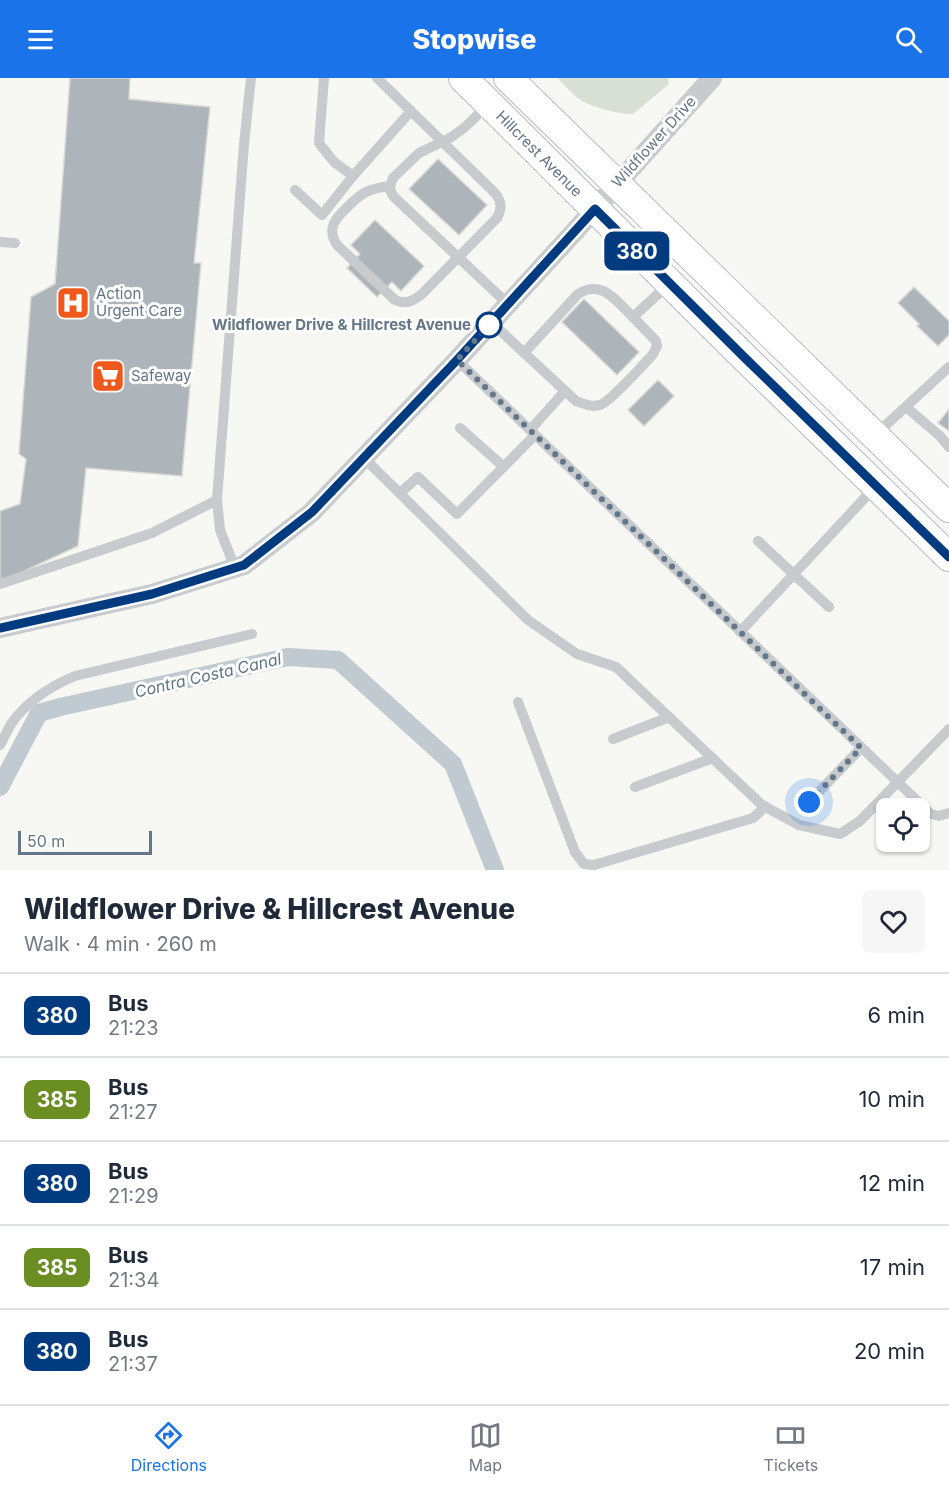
<!DOCTYPE html>
<meta charset="utf-8">
<style>
body{margin:0;font-family:Inter,sans-serif;background:#f6f6f7;color:#1f2937;height:100vh;display:flex;flex-direction:column;font-size:22px;white-space:nowrap}
*{box-sizing:border-box;margin:0}
p{font-size:20px;color:#747a83}
.icon{flex:none;width:33px;height:33px;fill:none;stroke:currentColor;stroke-width:2;stroke-linecap:round;stroke-linejoin:round}
.map{position:relative;height:792px;overflow:hidden}
.drawer{display:flex;flex-direction:column;background:#fff;flex:1}
.drawer>*{flex:none}
.badge{padding:0 12px;border-radius:9px;font-size:21px;line-height:39px}
.fabs{position:absolute;left:876px;top:720px;display:grid;gap:12px}
.fabs a{display:grid;place-items:center;width:54px;height:54px;border-radius:9px;background:#fff;box-shadow:0 2px 4px #0004;font-size:30px}
.scale{position:absolute;left:18px;bottom:15px;width:134px;box-sizing:border-box;padding-left:6px;border:3px solid #647687;border-top:0;font-size:16px;line-height:21px;white-space:nowrap;color:#647687;-webkit-text-stroke:4px #fff;paint-order:stroke}
.you{position:absolute;width:30px;height:30px;margin:-15px;border:4px solid #fff;border-radius:50%;background:#1a73e8;box-shadow:0 0 0 9px #1a73e833}
.map>.badge{position:absolute;translate:-50% -50%;box-shadow:0 0 0 3px #fff}
.round{display:grid;place-items:center;flex:none;width:63px;height:63px;border-radius:9px;background:#f6f6f7}
.headline{display:flex;align-items:center;justify-content:space-between;height:102px;padding:0 24px}
h1{font-size:28px;font-weight:800;line-height:45px}
ul{padding:0;list-style:none}
li{display:flex;align-items:center;gap:18px;height:84px;padding:0 24px;border-top:2px solid #e0e1e3}
li div{flex:1}
li b{display:block;font-size:22px}
li em{font-style:normal}
li .badge{min-width:66px;font-weight:700;text-align:center}
header{display:flex;justify-content:space-between;align-items:center;height:78px;padding:0 24px;background:#1a73e8;color:#fff;font-size:27px;font-weight:800}
.dock{display:flex;justify-content:space-around;align-items:center;height:84px;border-top:2px solid #e0e1e3;background:#fff;font-size:16px;color:#747a83}
.dock a{display:grid;justify-items:center;gap:3px}
.dock .current{color:#1a73e8}
.map>svg:first-child{display:block}
.green{fill:#d8e0d5}
.lines{fill:none;stroke-linecap:round;stroke-linejoin:round}
.canal{stroke:#c0cad0;stroke-width:18}
.building{fill:#adb5bb;stroke:#d9d9d6;stroke-width:1.5}
.secondary-casing{stroke:#b9bec3;stroke-width:30}
.lane{stroke:#c7cbce;stroke-width:10}
.street{stroke:#c7cbce;stroke-width:20}
.secondary{stroke:#fff;stroke-width:28}
.line-casing{stroke:#fff;stroke-width:14}
.line{stroke:#003b80;stroke-width:9}
.walk{stroke:#647687;stroke-width:6;stroke-dasharray:0 10.8}
.stop-dot{fill:#fff;stroke:#003b80;stroke-width:3}
.labels{text-anchor:middle;stroke-width:6;stroke-linejoin:round;paint-order:stroke}
.street-label{font-size:15px;fill:#647687;stroke:#fff}
.poi-label{font-size:15px;fill:#647687;stroke:#fff;text-anchor:start}
.stop-label{font-size:15px;font-weight:bold;fill:#647687;stroke:#fff;text-anchor:end}
.water-label{font-size:16px;font-style:italic;fill:#607783;stroke:#fff}
</style>
<header><svg class="icon" aria-label="menu" viewBox="0 0 24 24"><path d="M4 6h16M4 12h16M4 18h16"/></svg>Stopwise<svg class="icon" aria-label="search" viewBox="0 0 24 24"><circle cx="10" cy="10" r="6"/><path d="M15 15l6 6"/></svg></header>
<div class="map">
<svg width="949" height="792" viewBox="0 0 949 792">
<rect width="100%" height="100%" fill="#f7f7f4"/>
<path class="green" d="M 558,0 L 668,0 L 669,6 L 633,36 C 622,37 592,29 582,23 C 573,17 565,8 558,0 Z"/>
<g class="lines">
<path class="canal" d="M 0,709 L 39,635 L 60,629 L 288,579 L 338,582 L 453,686 L 495,792"/>
</g>
<g class="building">
<path d="M 70,0 L 130,0 L 129,21 L 210,29 L 194,185 L 201,185 L 182,398 L 86,390 L 78,468 L 5,502 L 0,502 L 0,433 L 20,426 L 26,381 L 19,376 L 31,219 L 55,206 Z"/>
<path d="M 438,81 L 487,127 L 459,157 L 409,111 Z"/>
<path d="M 375,142 L 424,188 L 401,213 L 392,204 L 377,219 L 347,190 L 360,176 L 351,167 Z"/>
<path d="M 914,209 L 949,243 L 949,257 L 938,268 L 917,248 L 919,246 L 898,225 Z"/>
<path d="M 584,221 L 639,274 L 617,297 L 562,244 Z"/>
<path d="M 658,302 L 674,318 L 644,348 L 628,332 Z"/>
<path d="M 949,331 L 949,353 L 938,345 Z"/>
</g>
<g class="lines">
<defs>
<g id="secondary">
<path d="M 463,0 L 742,277 L 949,479"/>
<path d="M 508,0 L 949,430"/>
</g>
</defs>
<use href="#secondary" class="secondary-casing"/>
<g class="lane">
<path d="M 324,0 L 319,65 L 334,84 L 353,98 L 411,33"/>
<path d="M 377,0 L 495,115 C 502,124 502,130 497,140 L 422,216 C 413,223 406,227 395,222 L 337,167 C 333,161 331,155 333,148 C 335,139 358,118 366,114 C 374,110 382,109 390,108"/>
<path d="M 489,26 L 464,50 L 450,60 L 419,75 L 393,100 L 390,108 L 391,114 L 394,119 L 508,226"/>
<path d="M 295,112 L 322,137 L 353,98"/>
<path d="M 0,164 L 15,165"/>
<path d="M 491,244 L 576,323 C 584,326 591,329 600,327 C 612,322 643,287 653,276 L 657,268 L 656,263 L 633,239 L 668,207"/>
<path d="M 524,275 L 578,216 C 603,201 616,223 633,239"/>
<path d="M 457,282 L 931,736 L 939,738 L 949,735"/>
<path d="M 906,329 L 940,358 L 949,369"/>
<path d="M 460,350 L 504,389"/>
<path d="M 530,352 L 565,313"/>
<path d="M 875,357 L 949,289"/>
<path d="M 364,380 L 528,542 L 577,576 L 616,589 L 762,727 L 799,747 L 840,756 L 860,743 L 949,651"/>
<path d="M 400,415 L 418,399 L 457,436 L 535,357"/>
<path d="M 758,463 L 829,529"/>
<path d="M 235,490 L 220,452 L 217,422 L 244,66 L 251,0"/>
<path d="M 0,506 L 152,455 L 217,422"/>
<path d="M 740,554 L 875,409"/>
<path d="M 518,624 L 575,774 L 584,786 L 594,787 L 753,740 L 765,729"/>
<path d="M 613,661 L 669,639"/>
<path d="M 0,667 C 4,660 7,653 11,646 C 27,623 51,608 75,598 L 252,556"/>
<path d="M 635,709 L 713,680"/>
<path d="M 809,724 L 861,670"/>
</g>
<path class="street" d="M 0,550 L 152,516 L 244,487 L 312,434 L 457,282 L 576,152 L 712,0"/>
<use href="#secondary" class="secondary"/>
</g>
<g class="lines">
<defs>
<path id="line" d="M 0,550 L 152,516 L 244,487 L 312,434 L 457,282 L 595,131 L 742,277 L 949,479"/>
</defs>
<use href="#line" class="line-casing"/>
<use href="#line" class="line"/>
<path class="walk" d="M 489,247 L 457,282 L 861,670 L 809,724"/>
</g>
<defs>
<symbol id="hospital-square" viewBox="-11 -11 22 22"><rect x="-9" y="-9" width="18" height="18" rx="4" fill="#ef591c" stroke="#fff"/><path d="M-5-5h3v3.5h4V-5h3V5h-3V1.5h-4V5h-3Z" fill="#fff"/></symbol>
<symbol id="supermarket-square" viewBox="-11 -11 22 22"><rect x="-9" y="-9" width="18" height="18" rx="4" fill="#ef591c" stroke="#fff"/><path d="M-6-5.5h2.5l.6 2H6L4.5 2H-2.5L-4.4-4H-6ZM-1.5 3.2a1.3 1.3 0 1 0 .1 0ZM3 3.2a1.3 1.3 0 1 0 .1 0Z" fill="#fff"/></symbol>
</defs>
<g fill-rule="evenodd">
<use href="#hospital-square" x="54" y="206" width="38" height="38"/>
<use href="#supermarket-square" x="89" y="279" width="38" height="38"/>
</g>
<circle class="stop-dot" cx="489" cy="247" r="12"/>
<g class="labels">
<g class="street-label">
<text transform="translate(654 64) rotate(-48)" y="5">Wildflower Drive</text>
<text transform="translate(539 76) rotate(45)" y="5">Hillcrest Avenue</text>
</g>
<g class="poi-label">
<text x="96" y="221">Action<tspan x="96" dy="17">Urgent Care</tspan></text>
<text x="131" y="303">Safeway</text>
</g>
<g class="stop-label">
<text x="471" y="252">Wildflower Drive &amp; Hillcrest Avenue</text>
</g>
<g class="water-label">
<text transform="translate(208 597) rotate(-13)" y="6">Contra Costa Canal</text>
</g>
</g>
</svg>
<div class="fabs">
<a><svg class="icon" aria-label="locate" viewBox="0 0 24 24"><circle cx="12" cy="12" r="6"/><path d="M12 2v4M12 18v4M2 12h4M18 12h4"/></svg></a>
</div>
<div class="scale">50 m</div>
<div class="you" style="left:809px;top:724px"></div>
<b class="badge" style="left:637px;top:173px;background:#003b80;color:#fff">380</b>
</div>
<section class="drawer">
<div class="headline"><div><h1>Wildflower Drive &amp; Hillcrest Avenue</h1><p>Walk · 4 min · 260 m</p></div><a class="round"><svg class="icon" aria-label="heart" viewBox="0 0 24 24"><path d="M12 20l-8-8c-3-5 5-10 8-4 3-6 11-1 8 4z"/></svg></a></div>
<ul>
<li><span class="badge" style="background:#003b80;color:#fff">380</span><div><b>Bus</b><p>21:23</p></div><em>6 min</em></li>
<li><span class="badge" style="background:#6b8e23;color:#fff">385</span><div><b>Bus</b><p>21:27</p></div><em>10 min</em></li>
<li><span class="badge" style="background:#003b80;color:#fff">380</span><div><b>Bus</b><p>21:29</p></div><em>12 min</em></li>
<li><span class="badge" style="background:#6b8e23;color:#fff">385</span><div><b>Bus</b><p>21:34</p></div><em>17 min</em></li>
<li><span class="badge" style="background:#003b80;color:#fff">380</span><div><b>Bus</b><p>21:37</p></div><em>20 min</em></li>
</ul>
</section>
<nav class="dock">
<a class="current"><svg class="icon" aria-label="directions" viewBox="0 0 24 24"><path d="M12 3l9 9-9 9-9-9zM9 14v-3h6M13 9l2 2-2 2"/></svg>Directions</a>
<a><svg class="icon" aria-label="map" viewBox="0 0 24 24"><path d="M3 6l6-2 6 2 6-2v14l-6 2-6-2-6 2zM9 4v14M15 6v14"/></svg>Map</a>
<a><svg class="icon" aria-label="tickets" viewBox="0 0 24 24"><path d="M3 7h18v10H3zM15 7v10"/></svg>Tickets</a>
</nav>
